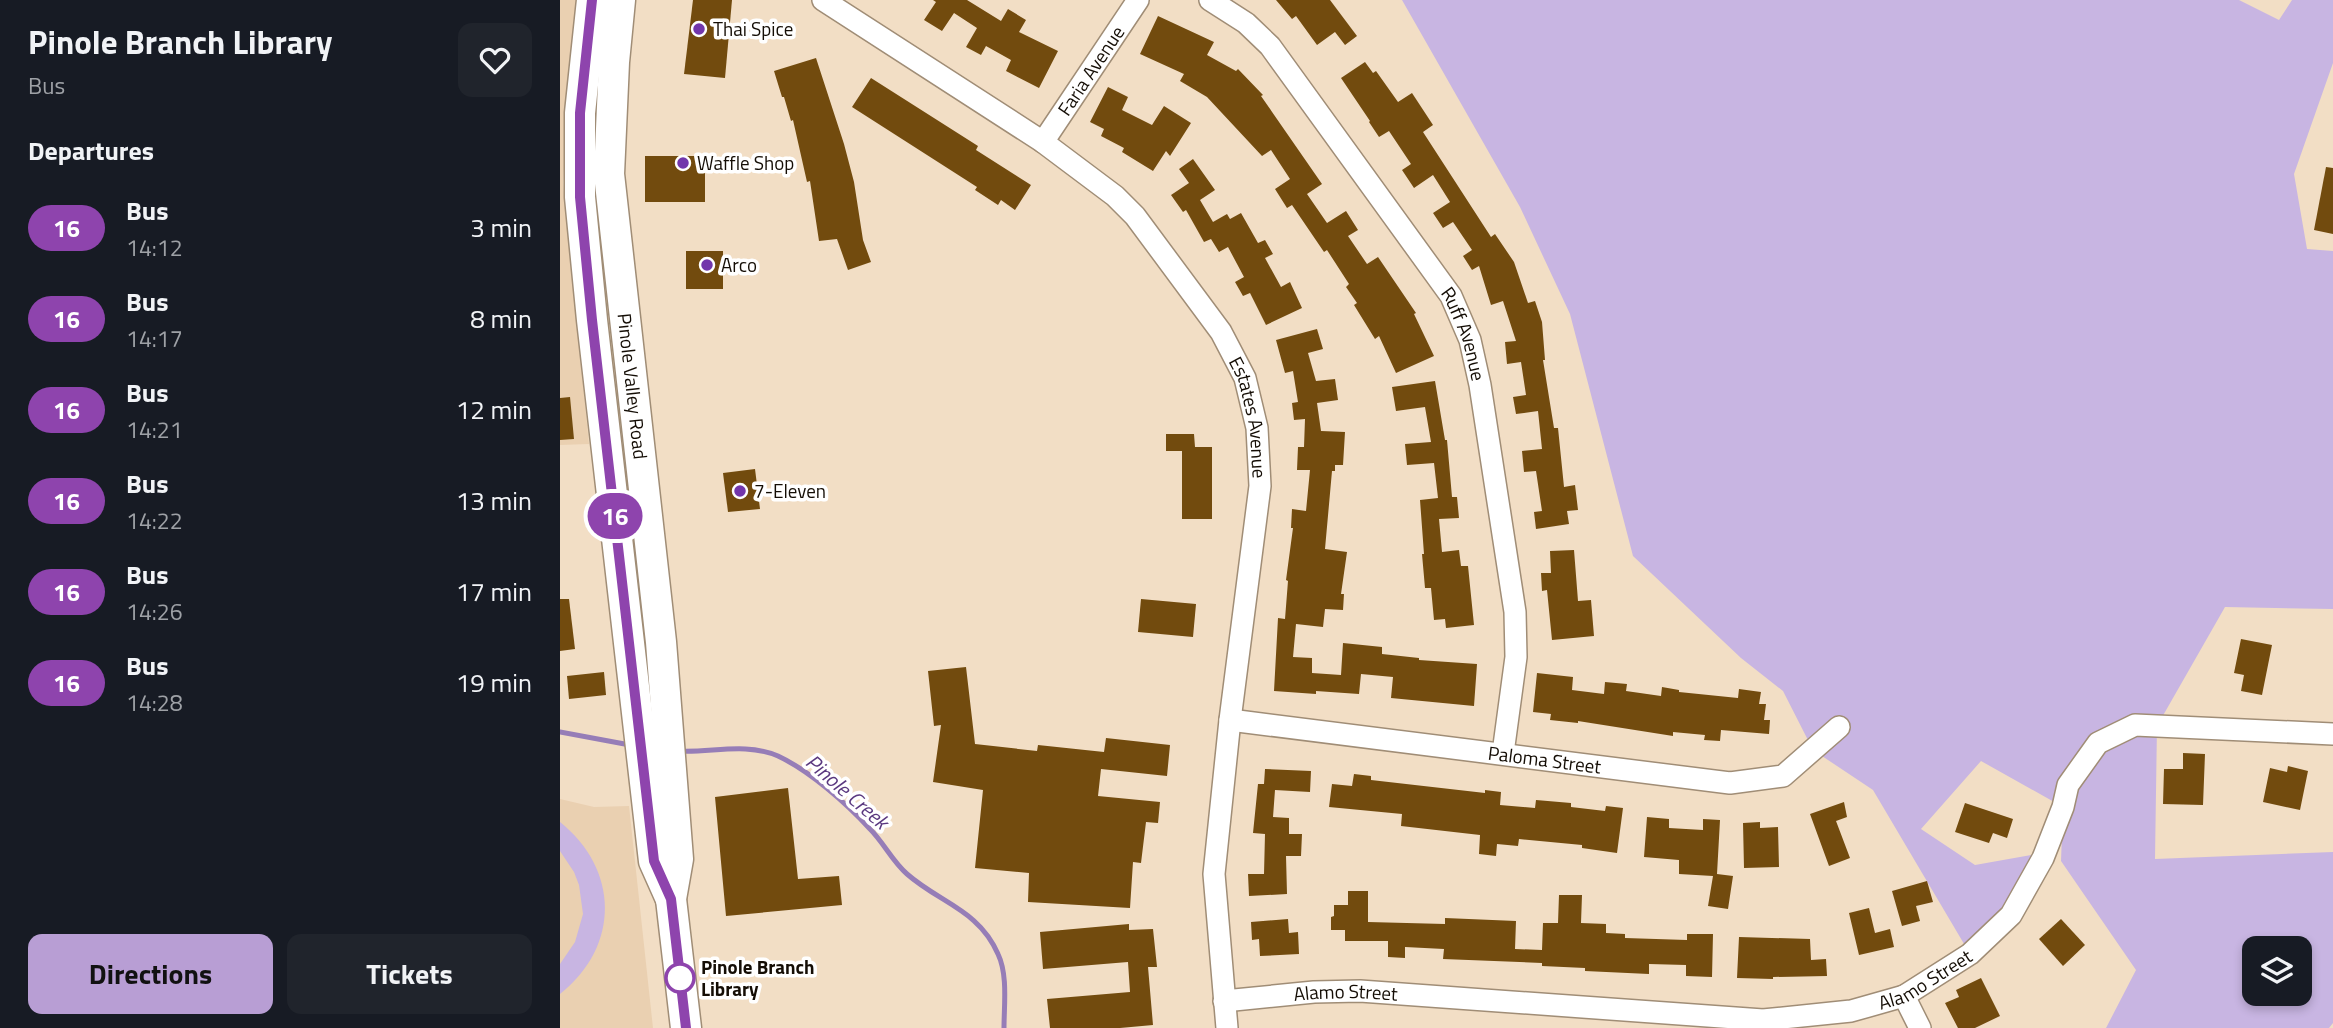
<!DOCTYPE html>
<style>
body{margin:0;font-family:"Titillium Web",sans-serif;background:#20242c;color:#f1f3f6;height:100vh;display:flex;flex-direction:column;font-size:26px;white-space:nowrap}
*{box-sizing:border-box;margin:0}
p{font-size:23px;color:#9ea1a6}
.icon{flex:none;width:38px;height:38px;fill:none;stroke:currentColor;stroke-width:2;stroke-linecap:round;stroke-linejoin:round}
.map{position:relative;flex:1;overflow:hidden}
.sheet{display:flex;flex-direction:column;background:#171b24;width:560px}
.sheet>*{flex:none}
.badge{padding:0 14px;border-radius:23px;font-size:24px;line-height:46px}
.controls{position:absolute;left:1682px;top:936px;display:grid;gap:14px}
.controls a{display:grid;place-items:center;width:70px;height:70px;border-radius:14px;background:#171b24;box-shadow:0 4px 10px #0003;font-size:35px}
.map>.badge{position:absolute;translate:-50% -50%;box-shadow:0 0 0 4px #fff}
h2{padding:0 28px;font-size:26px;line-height:63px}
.round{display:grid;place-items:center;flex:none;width:74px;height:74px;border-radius:14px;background:#20242c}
.summary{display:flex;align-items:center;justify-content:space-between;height:119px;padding:0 28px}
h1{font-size:33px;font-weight:700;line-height:52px}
.action{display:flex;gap:14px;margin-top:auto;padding:14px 28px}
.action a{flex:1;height:80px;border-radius:14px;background:#b89ed4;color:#111;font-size:28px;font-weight:700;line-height:80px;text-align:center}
.action a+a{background:#20242c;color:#f1f3f6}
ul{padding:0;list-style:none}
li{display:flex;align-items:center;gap:21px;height:91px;padding:0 28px}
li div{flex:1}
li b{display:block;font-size:26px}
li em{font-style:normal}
li .badge{min-width:77px;font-weight:700;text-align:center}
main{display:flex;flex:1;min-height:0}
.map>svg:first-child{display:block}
.built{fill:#ead0b1}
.green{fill:#c8b5e2;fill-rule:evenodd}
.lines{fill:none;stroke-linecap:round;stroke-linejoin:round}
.stream{stroke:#967db7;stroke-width:5}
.building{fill:#724b0e}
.street-casing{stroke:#a08d76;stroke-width:24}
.secondary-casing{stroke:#a08d76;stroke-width:33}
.street{stroke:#fff;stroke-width:21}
.secondary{stroke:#fff;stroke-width:30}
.line-casing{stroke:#fff;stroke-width:16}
.line{stroke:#8e44ad;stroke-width:10}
.poi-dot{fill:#7236ab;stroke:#fff;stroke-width:2.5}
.stop-dot{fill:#fff;stroke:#8e44ad;stroke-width:3.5}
.labels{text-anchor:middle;stroke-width:7;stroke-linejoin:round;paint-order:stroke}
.poi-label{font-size:19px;fill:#140d05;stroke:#fff;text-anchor:start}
.street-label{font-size:19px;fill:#140d05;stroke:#fff}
.stop-label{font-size:19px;font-weight:bold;fill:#140d05;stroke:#fff;text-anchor:start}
.water-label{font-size:21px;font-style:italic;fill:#5a387f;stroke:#fff}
</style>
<main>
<section class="sheet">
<div class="summary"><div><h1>Pinole Branch Library</h1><p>Bus</p></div><a class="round"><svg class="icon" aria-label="heart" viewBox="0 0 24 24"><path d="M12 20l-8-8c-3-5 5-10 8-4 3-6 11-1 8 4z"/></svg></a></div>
<h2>Departures</h2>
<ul>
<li><span class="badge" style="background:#8e44ad;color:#fff">16</span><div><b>Bus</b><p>14:12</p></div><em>3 min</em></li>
<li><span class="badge" style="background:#8e44ad;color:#fff">16</span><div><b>Bus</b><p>14:17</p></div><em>8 min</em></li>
<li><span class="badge" style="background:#8e44ad;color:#fff">16</span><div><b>Bus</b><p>14:21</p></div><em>12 min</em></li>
<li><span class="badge" style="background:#8e44ad;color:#fff">16</span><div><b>Bus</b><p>14:22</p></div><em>13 min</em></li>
<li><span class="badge" style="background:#8e44ad;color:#fff">16</span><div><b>Bus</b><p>14:26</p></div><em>17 min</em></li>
<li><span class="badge" style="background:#8e44ad;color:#fff">16</span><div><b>Bus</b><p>14:28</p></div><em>19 min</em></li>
</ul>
<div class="action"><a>Directions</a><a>Tickets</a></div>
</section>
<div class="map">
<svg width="1773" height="1028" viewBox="0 0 1773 1028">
<rect width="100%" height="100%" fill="#f2dec5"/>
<g class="built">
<path d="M 0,0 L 16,0 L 3,183 L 29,444 L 0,445 Z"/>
<path d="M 0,799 L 34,807 L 69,806 L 93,1028 L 0,1028 Z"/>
</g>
<g class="green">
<path d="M 842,0 L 1679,0 L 1719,20 L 1732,0 L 1773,0 L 1773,63 L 1734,174 L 1747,249 L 1773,251 L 1773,609 L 1665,607 L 1597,726 L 1595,859 L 1773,852 L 1773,1023 L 1769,1028 L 1546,1028 L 1576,970 L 1501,861 L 1503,807 L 1421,761 L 1361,829 L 1415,865 L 1477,854 L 1451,915 L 1410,954 L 1313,790 L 1253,750 L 1223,691 L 1181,658 L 1073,556 L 1010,314 L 960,207 ZM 1694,948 L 1740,948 L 1740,994 L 1694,994 Z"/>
<path d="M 0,822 C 59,869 61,946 0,994 L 0,964 L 15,942 L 23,914 L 19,885 L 14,872 L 0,851 Z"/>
</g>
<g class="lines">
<g class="stream">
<path d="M 0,732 L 70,745"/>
<path d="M 118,751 C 152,753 185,742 218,756 C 250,771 286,803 310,829 C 324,843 332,861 347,874 C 380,903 419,910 438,954 C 448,975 444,1005 444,1028"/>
</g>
</g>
<g class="building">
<path d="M 133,0 L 172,0 L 165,78 L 124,74 Z"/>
<path d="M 373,0 L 407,0 L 441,21 L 448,9 L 466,20 L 459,32 L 498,51 L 479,88 L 446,71 L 451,60 L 426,46 L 421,55 L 406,47 L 417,28 L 394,13 L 382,31 L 364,20 L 376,2 Z"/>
<path d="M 716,0 L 770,0 L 797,36 L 785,45 L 775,32 L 757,45 L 736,16 L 732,19 Z"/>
<path d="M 598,16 L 654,42 L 647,55 L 676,71 L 678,69 L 703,95 L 701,96 L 762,184 L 747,194 L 767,223 L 786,211 L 798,230 L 788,236 L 807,264 L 818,257 L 856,313 L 854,314 L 874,356 L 836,373 L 819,336 L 815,339 L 794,305 L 797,303 L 786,287 L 789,284 L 767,250 L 764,252 L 732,205 L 727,208 L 715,189 L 730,179 L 711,150 L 702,156 L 647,97 L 620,81 L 624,74 L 580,54 Z"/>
<path d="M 256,58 L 284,144 L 294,182 L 303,240 L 311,262 L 288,270 L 277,239 L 259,241 L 250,181 L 247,182 L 233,120 L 231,121 L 224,97 L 222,97 L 214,71 Z"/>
<path d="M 805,62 L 813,73 L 816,71 L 838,102 L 852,93 L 873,125 L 863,132 L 931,237 L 935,234 L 954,262 L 968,303 L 975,301 L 982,322 L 985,360 L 983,360 L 994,428 L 998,428 L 1004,487 L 1015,485 L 1018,510 L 1007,511 L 1009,524 L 976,529 L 974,512 L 982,511 L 976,471 L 964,472 L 962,451 L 982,449 L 978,411 L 956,414 L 953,397 L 966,395 L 961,362 L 947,364 L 945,342 L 956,341 L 943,301 L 931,305 L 919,266 L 912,270 L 903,256 L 912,250 L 893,222 L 883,228 L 873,213 L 890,202 L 873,175 L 854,188 L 842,170 L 851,164 L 829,131 L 819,137 L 809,122 L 810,121 L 781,78 Z"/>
<path d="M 311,78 L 418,146 L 416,150 L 471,185 L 455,210 L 441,200 L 438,205 L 415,190 L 417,187 L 292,107 Z"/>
<path d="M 548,87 L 568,97 L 562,110 L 592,125 L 604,106 L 631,123 L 610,156 L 606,151 L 593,171 L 562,152 L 564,148 L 541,136 L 544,129 L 530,122 Z"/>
<rect x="85" y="156" width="60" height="46"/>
<path d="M 633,159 L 655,190 L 640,200 L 653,222 L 667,214 L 670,219 L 681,213 L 698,243 L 705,240 L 713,254 L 705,258 L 721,287 L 730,282 L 742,308 L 706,325 L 690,293 L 683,296 L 675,282 L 684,277 L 668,247 L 659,252 L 651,239 L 644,242 L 626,210 L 623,212 L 611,195 L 629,183 L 619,169 Z"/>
<path d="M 1766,167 L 1773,168 L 1773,234 L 1754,230 Z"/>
<rect x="126" y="251" width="37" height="38"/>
<path d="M 757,329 L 763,349 L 748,353 L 756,381 L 775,379 L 778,400 L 757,403 L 761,431 L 785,432 L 783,465 L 775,465 L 775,471 L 772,471 L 765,549 L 787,552 L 781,594 L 784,594 L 783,610 L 765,609 L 763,627 L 736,624 L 733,657 L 752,658 L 752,673 L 781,675 L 783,643 L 822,647 L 822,654 L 859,658 L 859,660 L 917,664 L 914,706 L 831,698 L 833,677 L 801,674 L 799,694 L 756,691 L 756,694 L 714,691 L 718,618 L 725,619 L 728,581 L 726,580 L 733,528 L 731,528 L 732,509 L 746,511 L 750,470 L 737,470 L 738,447 L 744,447 L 745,419 L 734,420 L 732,403 L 738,402 L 733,371 L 725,373 L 716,340 Z"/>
<path d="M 875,381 L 885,440 L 887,440 L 892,497 L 897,497 L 899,518 L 879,519 L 882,552 L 899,550 L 901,566 L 908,566 L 914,625 L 886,628 L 885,619 L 874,620 L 871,588 L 865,588 L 862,554 L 864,554 L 860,500 L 878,498 L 874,463 L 847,465 L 845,444 L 871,442 L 865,407 L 836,411 L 832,387 Z"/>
<path d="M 10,397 L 14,439 L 0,440 L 0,398 Z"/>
<path d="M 606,434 L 634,434 L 635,447 L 652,447 L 652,519 L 622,519 L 622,451 L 606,451 Z"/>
<path d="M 195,469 L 200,509 L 168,512 L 163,473 Z"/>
<path d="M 1014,550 L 1018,601 L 1031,600 L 1034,636 L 992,640 L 987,590 L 982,591 L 981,573 L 991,573 L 990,551 Z"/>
<path d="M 0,599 L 9,599 L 15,649 L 0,651 Z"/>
<path d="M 581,599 L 636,604 L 633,637 L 578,632 Z"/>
<path d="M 1681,639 L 1712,645 L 1702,695 L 1681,691 L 1684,675 L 1674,673 Z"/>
<path d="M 406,667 L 415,744 L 477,751 L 478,745 L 544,752 L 546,738 L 610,745 L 607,776 L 541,769 L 538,796 L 600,802 L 598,823 L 586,822 L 581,863 L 573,862 L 570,908 L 468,902 L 469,873 L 415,868 L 423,790 L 373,782 L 381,725 L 374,726 L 368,671 Z"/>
<path d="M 44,672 L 46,695 L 9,699 L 7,676 Z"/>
<path d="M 977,673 L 1013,677 L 1012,690 L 1044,694 L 1045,682 L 1067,684 L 1066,691 L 1101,696 L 1102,687 L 1119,690 L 1119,692 L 1178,698 L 1179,689 L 1201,692 L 1199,704 L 1206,704 L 1204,720 L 1210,720 L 1209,734 L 1161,730 L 1160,741 L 1144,740 L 1145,735 L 1113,732 L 1113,736 L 1018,721 L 1018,723 L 990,720 L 991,714 L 973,712 Z"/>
<path d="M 1623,753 L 1645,754 L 1643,805 L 1603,804 L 1604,769 L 1623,769 Z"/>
<path d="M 1728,766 L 1748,771 L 1740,810 L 1703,802 L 1710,768 L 1727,772 Z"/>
<path d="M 705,769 L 751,771 L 750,792 L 715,790 L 713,817 L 729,818 L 729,834 L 742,834 L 741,856 L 726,856 L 727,894 L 689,896 L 688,874 L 704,874 L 705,834 L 693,833 L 698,784 L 704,784 Z"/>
<path d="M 794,774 L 811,776 L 811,780 L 925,793 L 925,790 L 941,792 L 940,805 L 975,808 L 976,800 L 1011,803 L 1011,807 L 1045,811 L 1046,806 L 1063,808 L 1057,853 L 1022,848 L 1022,845 L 959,839 L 958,846 L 937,844 L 936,856 L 919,854 L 920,835 L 841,826 L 842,814 L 769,807 L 772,784 L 792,786 Z"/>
<path d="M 228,788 L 238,879 L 279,876 L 282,905 L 166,916 L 155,797 Z"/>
<path d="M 1284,802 L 1287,817 L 1276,821 L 1290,858 L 1269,866 L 1250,814 Z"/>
<path d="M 1405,803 L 1453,819 L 1447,838 L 1433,833 L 1429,843 L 1395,832 Z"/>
<path d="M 1087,817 L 1109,819 L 1109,828 L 1143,830 L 1143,819 L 1160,820 L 1157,874 L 1173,876 L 1168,909 L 1148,906 L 1153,876 L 1119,874 L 1119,860 L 1084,857 Z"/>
<path d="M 1200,822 L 1200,828 L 1218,827 L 1219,867 L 1184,868 L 1183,823 Z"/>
<path d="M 1367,881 L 1373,902 L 1356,906 L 1360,921 L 1342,926 L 1332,891 Z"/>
<path d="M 788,891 L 808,891 L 808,922 L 885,924 L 885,918 L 956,921 L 955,949 L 982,950 L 983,923 L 998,923 L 999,895 L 1022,895 L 1021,923 L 1046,924 L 1046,933 L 1065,934 L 1065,938 L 1127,940 L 1127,934 L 1153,934 L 1152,977 L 1126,976 L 1126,965 L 1089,964 L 1089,974 L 1025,971 L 1025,968 L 982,966 L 982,963 L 883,959 L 884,949 L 845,947 L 845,958 L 828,957 L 828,941 L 785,941 L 785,930 L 771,930 L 771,917 L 774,916 L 774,905 L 788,905 Z"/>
<path d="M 1309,908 L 1315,933 L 1330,929 L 1334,947 L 1299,955 L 1289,913 Z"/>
<path d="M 728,919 L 729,933 L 738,932 L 739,954 L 700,956 L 699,939 L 692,940 L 691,922 Z"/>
<path d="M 1501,919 L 1525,945 L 1503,966 L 1479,939 Z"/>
<path d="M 569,924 L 569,930 L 593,929 L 597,967 L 588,967 L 593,1025 L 560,1028 L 490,1028 L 487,999 L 570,992 L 568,962 L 483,969 L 480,932 Z"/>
<path d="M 1179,937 L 1250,939 L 1251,960 L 1266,959 L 1267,976 L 1213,977 L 1213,979 L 1177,978 Z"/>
<path d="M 1421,978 L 1440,1016 L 1415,1028 L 1398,1028 L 1385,1003 L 1399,997 L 1396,990 Z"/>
</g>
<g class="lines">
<defs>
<g id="street">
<path id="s1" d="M 263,0 L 483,142 L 555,196 L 575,216 L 661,332 L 685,378 L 697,428 L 700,486 L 670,720 L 654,874 L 667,1028"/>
<path id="s2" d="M 650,0 L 686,23 L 710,46 L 891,296 L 910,340 L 920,385 L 955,612 L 956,657 L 943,753"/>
<path id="s3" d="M 483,142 L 578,0"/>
<path id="s4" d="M 670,720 L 1170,783 L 1223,776 L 1279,727"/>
<path d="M 1344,996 L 1360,1028"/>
<path id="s5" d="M 664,1001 L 754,992 L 800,991 L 1203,1020 L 1291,1011 L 1344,996 L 1410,954 L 1451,915 L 1483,858 L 1503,807 L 1508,785 L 1538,743 L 1575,725 L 1773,734"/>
</g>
<g id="secondary">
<path d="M 32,0 L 20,113 L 20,197 L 32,320 L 94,861 L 111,899"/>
<path id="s6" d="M 60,0 L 54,62 L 49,174 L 101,642 L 118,859 L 111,899 L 126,1028"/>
</g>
</defs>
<use href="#street" class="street-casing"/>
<use href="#secondary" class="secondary-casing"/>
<use href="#street" class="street"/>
<use href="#secondary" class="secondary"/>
</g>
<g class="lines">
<defs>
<path id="line" d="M 32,0 L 20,113 L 20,197 L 32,320 L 94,861 L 111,899 L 126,1028"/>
</defs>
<use href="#line" class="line-casing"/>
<use href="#line" class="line"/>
</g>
<g class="poi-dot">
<circle cx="139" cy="29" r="7"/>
<circle cx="123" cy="163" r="7"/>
<circle cx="147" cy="265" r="7"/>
<circle cx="180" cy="491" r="7"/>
</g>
<circle class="stop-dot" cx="120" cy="978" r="14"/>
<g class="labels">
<g class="poi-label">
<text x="153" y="36">Thai Spice</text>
<text x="137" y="170">Waffle Shop</text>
<text x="161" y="272">Arco</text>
<text x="194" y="498">7-Eleven</text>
</g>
<g class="street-label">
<text dy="7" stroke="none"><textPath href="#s3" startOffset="86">Faria Avenue</textPath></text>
<text dy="7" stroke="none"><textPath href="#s2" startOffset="425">Ruff Avenue</textPath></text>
<text dy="7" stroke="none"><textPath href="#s6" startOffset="388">Pinole Valley Road</textPath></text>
<text dy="7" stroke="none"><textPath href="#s1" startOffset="616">Estates Avenue</textPath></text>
<text dy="7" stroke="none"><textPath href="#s4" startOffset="317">Paloma Street</textPath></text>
<text dy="7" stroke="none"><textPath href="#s5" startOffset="710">Alamo Street</textPath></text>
<text dy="7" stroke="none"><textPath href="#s5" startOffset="122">Alamo Street</textPath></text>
</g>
<g class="stop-label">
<text x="141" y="974">Pinole Branch<tspan x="141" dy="22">Library</tspan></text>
</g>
<g class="water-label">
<text transform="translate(287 792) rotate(41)" y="7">Pinole Creek</text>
</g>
</g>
</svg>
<div class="controls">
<a><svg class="icon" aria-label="layers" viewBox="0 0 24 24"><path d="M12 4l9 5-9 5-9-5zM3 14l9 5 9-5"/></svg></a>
</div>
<b class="badge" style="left:55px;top:516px;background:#8e44ad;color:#fff">16</b>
</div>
</main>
